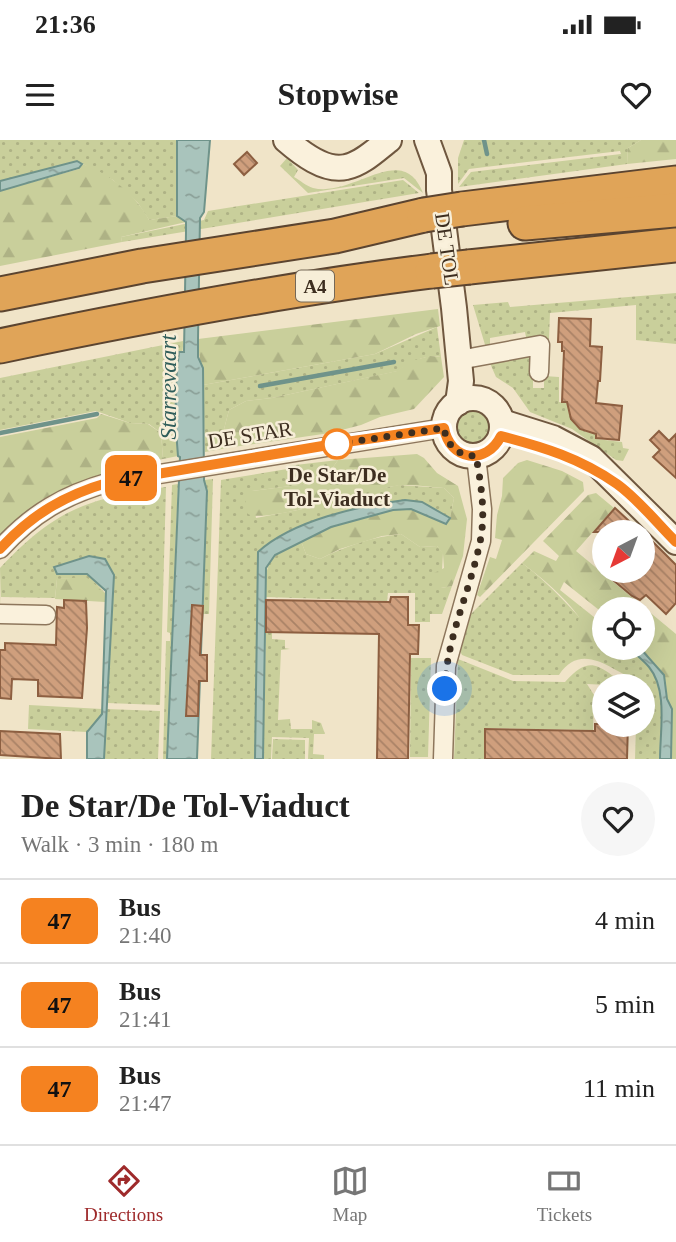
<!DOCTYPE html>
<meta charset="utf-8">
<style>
body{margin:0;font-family:"Times New Roman",serif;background:#f6f6f6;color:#222;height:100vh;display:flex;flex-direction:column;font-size:26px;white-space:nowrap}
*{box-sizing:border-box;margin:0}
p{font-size:23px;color:#767676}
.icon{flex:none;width:38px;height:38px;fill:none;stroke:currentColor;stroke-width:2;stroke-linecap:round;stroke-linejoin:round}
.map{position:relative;height:619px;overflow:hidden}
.panel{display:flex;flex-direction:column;background:#fff;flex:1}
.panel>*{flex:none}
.badge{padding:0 14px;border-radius:10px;font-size:24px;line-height:46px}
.needle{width:46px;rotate:221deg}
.fabs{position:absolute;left:592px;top:380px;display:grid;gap:14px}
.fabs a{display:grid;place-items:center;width:63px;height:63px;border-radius:50%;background:#fff;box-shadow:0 7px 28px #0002;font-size:35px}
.you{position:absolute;width:35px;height:35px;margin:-18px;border:5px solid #fff;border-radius:50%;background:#1a73e8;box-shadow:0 0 0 10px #1a73e833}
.map>.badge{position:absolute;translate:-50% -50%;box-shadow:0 0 0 4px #fff}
.round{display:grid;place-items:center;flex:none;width:74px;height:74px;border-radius:37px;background:#f6f6f6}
.head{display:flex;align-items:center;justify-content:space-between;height:119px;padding:0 21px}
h1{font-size:33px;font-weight:700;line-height:52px}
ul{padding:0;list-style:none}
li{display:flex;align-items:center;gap:21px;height:84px;padding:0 21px;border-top:2px solid #e0e0e0}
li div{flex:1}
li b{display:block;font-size:26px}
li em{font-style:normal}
li .badge{min-width:77px;font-weight:700;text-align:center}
.status{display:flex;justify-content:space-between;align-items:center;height:49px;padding:0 35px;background:#fff;direction:ltr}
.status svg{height:19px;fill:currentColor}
header{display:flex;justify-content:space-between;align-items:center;height:91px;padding:0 21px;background:#fff;font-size:32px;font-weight:700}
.tabs{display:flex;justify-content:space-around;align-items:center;height:98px;border-top:2px solid #e0e0e0;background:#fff;font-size:19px;color:#767676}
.tabs a{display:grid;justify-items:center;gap:4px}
.tabs .active{color:#9e2a2b}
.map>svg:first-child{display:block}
.green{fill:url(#green-dots)}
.forest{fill:url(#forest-firs)}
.water{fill:url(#water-ripples);stroke:#6f938a;stroke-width:2}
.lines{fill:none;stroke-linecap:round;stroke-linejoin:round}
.stream{stroke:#6f938a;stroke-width:4.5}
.building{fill:url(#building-back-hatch);stroke:#8d5f41;stroke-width:2}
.street-casing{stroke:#8d765c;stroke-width:21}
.secondary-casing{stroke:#6f573f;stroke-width:28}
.highway-casing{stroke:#5b4430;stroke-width:37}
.street{stroke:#faf1dc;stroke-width:18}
.secondary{stroke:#faf1dc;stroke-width:24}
.highway{stroke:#e0a458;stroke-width:33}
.highway-bridge-casing{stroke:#5b4430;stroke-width:37;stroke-linecap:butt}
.highway-bridge{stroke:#e0a458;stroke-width:33}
.line-casing{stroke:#fff;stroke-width:16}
.line{stroke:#f58220;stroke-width:10}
.walk{stroke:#3d2e20;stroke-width:7;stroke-dasharray:0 12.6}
.stop-dot{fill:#fff;stroke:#f58220;stroke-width:3.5}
.labels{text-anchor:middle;stroke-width:5;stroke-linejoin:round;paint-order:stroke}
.shield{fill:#f7eed8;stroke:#756857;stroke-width:2}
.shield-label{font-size:19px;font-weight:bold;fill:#3d2e20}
.street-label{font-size:21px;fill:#3d2e20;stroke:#f7eed8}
.stop-label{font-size:21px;font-weight:bold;fill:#3d2e20;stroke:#f7eed8}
.water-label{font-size:23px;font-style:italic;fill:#2f5d5a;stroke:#f7eed8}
</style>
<div class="status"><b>21:36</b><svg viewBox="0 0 49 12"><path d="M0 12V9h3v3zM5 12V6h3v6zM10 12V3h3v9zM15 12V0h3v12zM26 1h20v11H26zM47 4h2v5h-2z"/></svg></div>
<header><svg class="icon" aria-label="menu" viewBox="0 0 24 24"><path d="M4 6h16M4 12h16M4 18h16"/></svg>Stopwise<svg class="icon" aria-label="heart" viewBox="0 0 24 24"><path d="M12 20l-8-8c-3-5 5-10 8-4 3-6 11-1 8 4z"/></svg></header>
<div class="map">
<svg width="676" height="619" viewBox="0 0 676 619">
<defs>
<pattern id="green-dots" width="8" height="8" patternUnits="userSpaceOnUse" patternTransform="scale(1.75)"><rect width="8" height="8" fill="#c9cf9b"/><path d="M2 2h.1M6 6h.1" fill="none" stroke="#aeb285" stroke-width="1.8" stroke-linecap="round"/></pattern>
<pattern id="forest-firs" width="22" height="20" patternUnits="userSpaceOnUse" patternTransform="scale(1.75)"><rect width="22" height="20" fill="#c9cf9b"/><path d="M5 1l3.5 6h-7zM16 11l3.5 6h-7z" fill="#aeb285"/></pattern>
<pattern id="water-ripples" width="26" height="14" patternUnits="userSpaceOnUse" patternTransform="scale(1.75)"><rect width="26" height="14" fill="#a9c4bc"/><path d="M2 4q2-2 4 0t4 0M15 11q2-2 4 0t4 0" fill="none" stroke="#8ba098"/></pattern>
<pattern id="building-back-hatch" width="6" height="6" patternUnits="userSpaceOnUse" patternTransform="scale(1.75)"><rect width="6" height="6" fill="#cf9f7d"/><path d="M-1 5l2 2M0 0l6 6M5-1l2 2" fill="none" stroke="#a98266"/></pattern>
</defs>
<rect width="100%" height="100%" fill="#f0e4c8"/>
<g class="green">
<path d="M 0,0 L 177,0 L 177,76 L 149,80 L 138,63 L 113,40 L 77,21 L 0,41 Z"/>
<path d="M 464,0 L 641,0 L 628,8 L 627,24 L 459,47 L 471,32 L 621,14 L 620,11 L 469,29 L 458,44 L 458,18 Z"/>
<path d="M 287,18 L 298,30 L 294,37 C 300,40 306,46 313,48 C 354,58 402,0 423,53 L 404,38 L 308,53 L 280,26 Z"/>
<path d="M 403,40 L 419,53 L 122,102 L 121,97 L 204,80 L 208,71 Z"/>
<path d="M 676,153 L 676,204 L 636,200 L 636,165 L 550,173 L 549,199 L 527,202 L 525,192 L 490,198 L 490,208 L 486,208 L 473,165 L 508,162 L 510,167 Z"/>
<path d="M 437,187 L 441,217 C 424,215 412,221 398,231 L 272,258 L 246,261 L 229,270 L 224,289 L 233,307 L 205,312 L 203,245 L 375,214 Z"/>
<path d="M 183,201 C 184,214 178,221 176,233 C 173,261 176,289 178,316 L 163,319 L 161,293 L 149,284 L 130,283 L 96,271 L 0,290 L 0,238 Z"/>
<path d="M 527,215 L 533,221 L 533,248 L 544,248 L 544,236 L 559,237 L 559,262 L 568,263 C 568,281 577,292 595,293 L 596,299 L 622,302 L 623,308 L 629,309 L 623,321 L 616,320 L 572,289 L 530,272 L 513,248 L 496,237 L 489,221 Z"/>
<circle cx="474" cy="288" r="17"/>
<path d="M 338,320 L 329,333 L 306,344 L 252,351 L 256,378 L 303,369 L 352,354 L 399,345 L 444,348 L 454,358 L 450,378 L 422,362 L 258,412 L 255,619 L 211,619 L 221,340 L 287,329 L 287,326 Z"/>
<path d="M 213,339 L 209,474 L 203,474 L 207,351 L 204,340 Z"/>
<path d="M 178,344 L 167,619 L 163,619 L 166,501 L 170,501 L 170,493 L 167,492 L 172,345 Z"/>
<path d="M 166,347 L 160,565 L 107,563 L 114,436 L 105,419 L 57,434 L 87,434 L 105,453 L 86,438 L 57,439 L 55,458 L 1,457 L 1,468 L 0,428 C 56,369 86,359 166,347 Z"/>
<path d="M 401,394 L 420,407 L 437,406 L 443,413 L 441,448 L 452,446 L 442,474 L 430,474 L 430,482 L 415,482 L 415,453 L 388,453 L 387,461 L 265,457 C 266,420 267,418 301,401 L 306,414 L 320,419 C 346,406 372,397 401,394 Z"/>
<path d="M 522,423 C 553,446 575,473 601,501 L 604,497 L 604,508 L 629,508 C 635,514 643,520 649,527 C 668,550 660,591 660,619 L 635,619 L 636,585 L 642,584 L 642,546 L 636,546 C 632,537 623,534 614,529 C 593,517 574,512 559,535 L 513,535 L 462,515 L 460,511 L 471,474 Z"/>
<path d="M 266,492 L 272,492 L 272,499 L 285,500 L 285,508 L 290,509 L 281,510 L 278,580 L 290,579 L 291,589 L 312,589 L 312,580 L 321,583 L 325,594 L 314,594 L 313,614 L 324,615 L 324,619 L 308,619 L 309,598 L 272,597 L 271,619 L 263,619 Z"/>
<path d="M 411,518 L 431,518 L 428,617 L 410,617 Z"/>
<path d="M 458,519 L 513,541 L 565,542 C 592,512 599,528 628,546 L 587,544 L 594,555 L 593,590 L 485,588 L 484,619 L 454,619 Z"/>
<path d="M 29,565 L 102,569 L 102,574 L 87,592 L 28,589 Z"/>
<path d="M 106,569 L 160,571 L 158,619 L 104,619 Z"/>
<path d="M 273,599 L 305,600 L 305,619 L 272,619 Z"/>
</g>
<g class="forest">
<path d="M 641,0 L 676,0 L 676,19 L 627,24 L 628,8 Z"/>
<path d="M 82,24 C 109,33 136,55 149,80 L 177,76 L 186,82 L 121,97 L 122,102 L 0,126 L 0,51 L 79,29 Z"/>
<path d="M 438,169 L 440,186 L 416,194 L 375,214 L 203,245 C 203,229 198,216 198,199 Z"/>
<path d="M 430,216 L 441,217 L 444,237 L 414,269 L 380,277 L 361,285 L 330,293 L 233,307 L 224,289 L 229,270 L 246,261 L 272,258 L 397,231 L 411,221 Z"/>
<path d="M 101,274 L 130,283 L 148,284 L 161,293 L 163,319 L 109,328 L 110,333 L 76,344 L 43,359 L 0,397 L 0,297 L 97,278 Z"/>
<path d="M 417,314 L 424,318 L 437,333 L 458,346 L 467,379 L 463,416 L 452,446 L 441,448 L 431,441 L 434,433 L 444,428 L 443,414 L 437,406 L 420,407 L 401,394 L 382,396 L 340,409 L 320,419 L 306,414 L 301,401 C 323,391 388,364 411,368 C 422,371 435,379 446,384 L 450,378 L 454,358 L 444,348 C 428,347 410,343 395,346 C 367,350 266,384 248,374 L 245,361 L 252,351 L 306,344 L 329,333 L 338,320 Z"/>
<path d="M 527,320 L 562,331 L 583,342 L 584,351 L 480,457 L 477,455 L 490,417 L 496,419 L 502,400 L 495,398 L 497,375 L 502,356 L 503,338 L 518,323 Z"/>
<path d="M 596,353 L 614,368 L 576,411 L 676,494 L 676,619 L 671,619 L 672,569 L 667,560 L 666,546 L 657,526 L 640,508 L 642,508 L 642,469 L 604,469 L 604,474 L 564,442 L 560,450 L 604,485 L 604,497 L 601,501 L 585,505 L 574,495 L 579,477 C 563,455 543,439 522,423 L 534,411 L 556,421 L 559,416 L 543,401 L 588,355 Z"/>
<path d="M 86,437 L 105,453 L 105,462 L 55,459 L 57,439 Z"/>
</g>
<g class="water">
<path d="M 177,0 L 210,0 L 204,72 L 200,78 L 198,199 L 198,217 L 203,228 L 204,340 L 207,351 L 197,619 L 167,619 L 180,317 L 178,316 C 175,281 174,248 179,212 L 184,212 L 186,92 L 186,82 L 177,76 Z"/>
<path d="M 77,21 L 82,24 L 79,28 L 0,51 L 0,41 Z"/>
<path d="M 405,360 L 422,362 L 450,378 L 446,384 L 411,369 L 393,370 L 331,387 L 275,415 L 266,428 L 263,619 L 255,619 L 258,412 C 293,380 359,366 405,360 Z"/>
<path d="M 89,416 L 105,419 L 114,435 L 104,619 L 87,619 L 87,592 L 102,574 L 106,451 L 87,434 L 57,434 L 54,427 Z"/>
<path d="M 629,508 L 640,508 L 664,535 L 667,559 L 672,569 L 671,619 L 660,619 C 660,591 668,550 649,527 C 643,520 635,514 629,508 Z"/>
</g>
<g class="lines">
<g class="stream">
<path d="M 484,0 L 487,14"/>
<path d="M 260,246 L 394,222"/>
<path d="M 0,293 L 97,274"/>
</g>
</g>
<g class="building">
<path d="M 247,12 L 257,23 L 244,35 L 234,24 Z"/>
<path d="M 559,178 L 591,179 L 590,206 L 602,207 L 600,241 L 598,241 L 596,263 L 622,266 L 619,300 L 596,298 L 596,294 L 580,289 L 571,279 L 567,262 L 562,262 L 564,211 L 562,211 L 562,202 L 558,202 Z"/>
<path d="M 659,291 L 669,301 L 676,294 L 676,338 L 653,317 L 660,310 L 650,300 Z"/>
<path d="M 615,368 L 641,392 L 594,392 Z"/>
<path d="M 642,391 L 676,425 L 676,463 L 666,474 L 646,455 L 640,460 L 632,456 L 601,430 L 642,430 Z"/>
<path d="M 391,457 L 408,457 L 408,485 L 419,485 L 418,514 L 410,514 L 408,619 L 377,619 L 379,494 L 266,492 L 266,460 L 390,462 Z"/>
<path d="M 64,460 L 86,461 L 87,488 L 82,558 L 38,556 L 38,540 L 12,539 L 11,559 L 0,558 L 0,510 L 5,510 L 5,503 L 56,505 L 57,467 L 64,468 Z"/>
<path d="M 192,465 L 203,466 L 200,515 L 207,515 L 207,541 L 199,541 L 198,576 L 186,576 Z"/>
<path d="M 595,584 L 628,584 L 627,619 L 485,619 L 485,589 L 595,591 Z"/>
<path d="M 0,591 L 60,594 L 61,619 L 0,615 Z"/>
</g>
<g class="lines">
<defs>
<g id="street">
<path d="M 470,218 L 540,205 L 539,232"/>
<path d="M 0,409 C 33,373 64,355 110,342 L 444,288"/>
<path d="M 0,474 L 46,475"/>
<path d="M 443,619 L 446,526 L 481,401 L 482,369 L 476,316"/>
</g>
<g id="secondary">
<path d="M 286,0 C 301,13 325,32 346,27 C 362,24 377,9 389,0"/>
<path d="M 427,0 L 439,33 L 439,50 L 454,168 L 461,241 L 458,263"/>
<circle cx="473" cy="287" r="29"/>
<path d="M 502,282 L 553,298 L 591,318 L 676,402"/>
</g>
<g id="highway">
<path d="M 462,69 L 676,43"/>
<path d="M 525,83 L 676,70"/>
<path d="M 469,127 L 676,105"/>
<path d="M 0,154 L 142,126 L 335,96 L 424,75"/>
<path d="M 0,206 C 143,176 287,149 432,131"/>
</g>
</defs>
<use href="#street" class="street-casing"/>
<use href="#secondary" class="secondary-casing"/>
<use href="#highway" class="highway-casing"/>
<use href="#street" class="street"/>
<use href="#secondary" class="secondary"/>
<use href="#highway" class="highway"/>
<defs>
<g id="highway-bridge">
<path d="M 424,75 L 462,69"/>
<path d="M 432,131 L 469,127"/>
</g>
</defs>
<use href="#highway-bridge" class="highway-bridge-casing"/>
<use href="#highway-bridge" class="highway-bridge"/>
</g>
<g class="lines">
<defs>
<path id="line" d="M 0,409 C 32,374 65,355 110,342 L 346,302 L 444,288 C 450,321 486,326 501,296 C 543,307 580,318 617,344 C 638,359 657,383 676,402"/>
</defs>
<use href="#line" class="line-casing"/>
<use href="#line" class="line"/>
<path class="walk" d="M 337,304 L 444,288 C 447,306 458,316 476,316 C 481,344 486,374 480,402 C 470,452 446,498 445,549"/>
</g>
<circle class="stop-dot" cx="337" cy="304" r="14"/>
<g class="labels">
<rect class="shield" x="296" y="130.5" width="38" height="31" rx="5"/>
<g class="shield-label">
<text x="315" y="153">A4</text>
</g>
<g class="street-label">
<text transform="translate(447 109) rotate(82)" y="7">DE TOL</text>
<text transform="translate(250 295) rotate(-9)" y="7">DE STAR</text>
</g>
<g class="stop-label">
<text x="337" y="342">De Star/De<tspan x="337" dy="24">Tol-Viaduct</tspan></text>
</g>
<g class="water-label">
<text transform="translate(168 247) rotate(-90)" y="8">Starrevaart</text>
</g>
</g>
</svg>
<div class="fabs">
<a><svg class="needle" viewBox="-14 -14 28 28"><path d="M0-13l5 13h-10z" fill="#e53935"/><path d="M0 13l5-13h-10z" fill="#767676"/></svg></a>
<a><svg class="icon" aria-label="locate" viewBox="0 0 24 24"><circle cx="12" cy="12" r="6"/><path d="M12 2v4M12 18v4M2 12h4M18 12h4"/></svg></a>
<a><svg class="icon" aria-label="layers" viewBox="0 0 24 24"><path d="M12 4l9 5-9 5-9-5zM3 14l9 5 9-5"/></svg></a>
</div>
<div class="you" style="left:445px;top:549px"></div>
<b class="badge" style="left:131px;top:338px;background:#f58220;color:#111">47</b>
</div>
<section class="panel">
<div class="head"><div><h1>De Star/De Tol-Viaduct</h1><p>Walk · 3 min · 180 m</p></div><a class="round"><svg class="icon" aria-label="heart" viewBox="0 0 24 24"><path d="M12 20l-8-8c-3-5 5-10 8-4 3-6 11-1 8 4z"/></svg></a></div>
<ul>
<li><span class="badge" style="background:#f58220;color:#111">47</span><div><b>Bus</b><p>21:40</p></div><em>4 min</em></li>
<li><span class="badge" style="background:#f58220;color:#111">47</span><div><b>Bus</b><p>21:41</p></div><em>5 min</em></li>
<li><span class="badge" style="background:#f58220;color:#111">47</span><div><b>Bus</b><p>21:47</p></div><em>11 min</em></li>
</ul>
</section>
<nav class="tabs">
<a class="active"><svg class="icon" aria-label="directions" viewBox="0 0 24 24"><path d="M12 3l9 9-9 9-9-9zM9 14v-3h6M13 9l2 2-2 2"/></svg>Directions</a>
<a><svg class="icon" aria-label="map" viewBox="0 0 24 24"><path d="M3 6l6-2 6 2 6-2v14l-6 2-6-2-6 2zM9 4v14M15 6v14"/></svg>Map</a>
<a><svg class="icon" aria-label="tickets" viewBox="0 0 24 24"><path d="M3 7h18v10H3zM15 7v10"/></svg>Tickets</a>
</nav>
